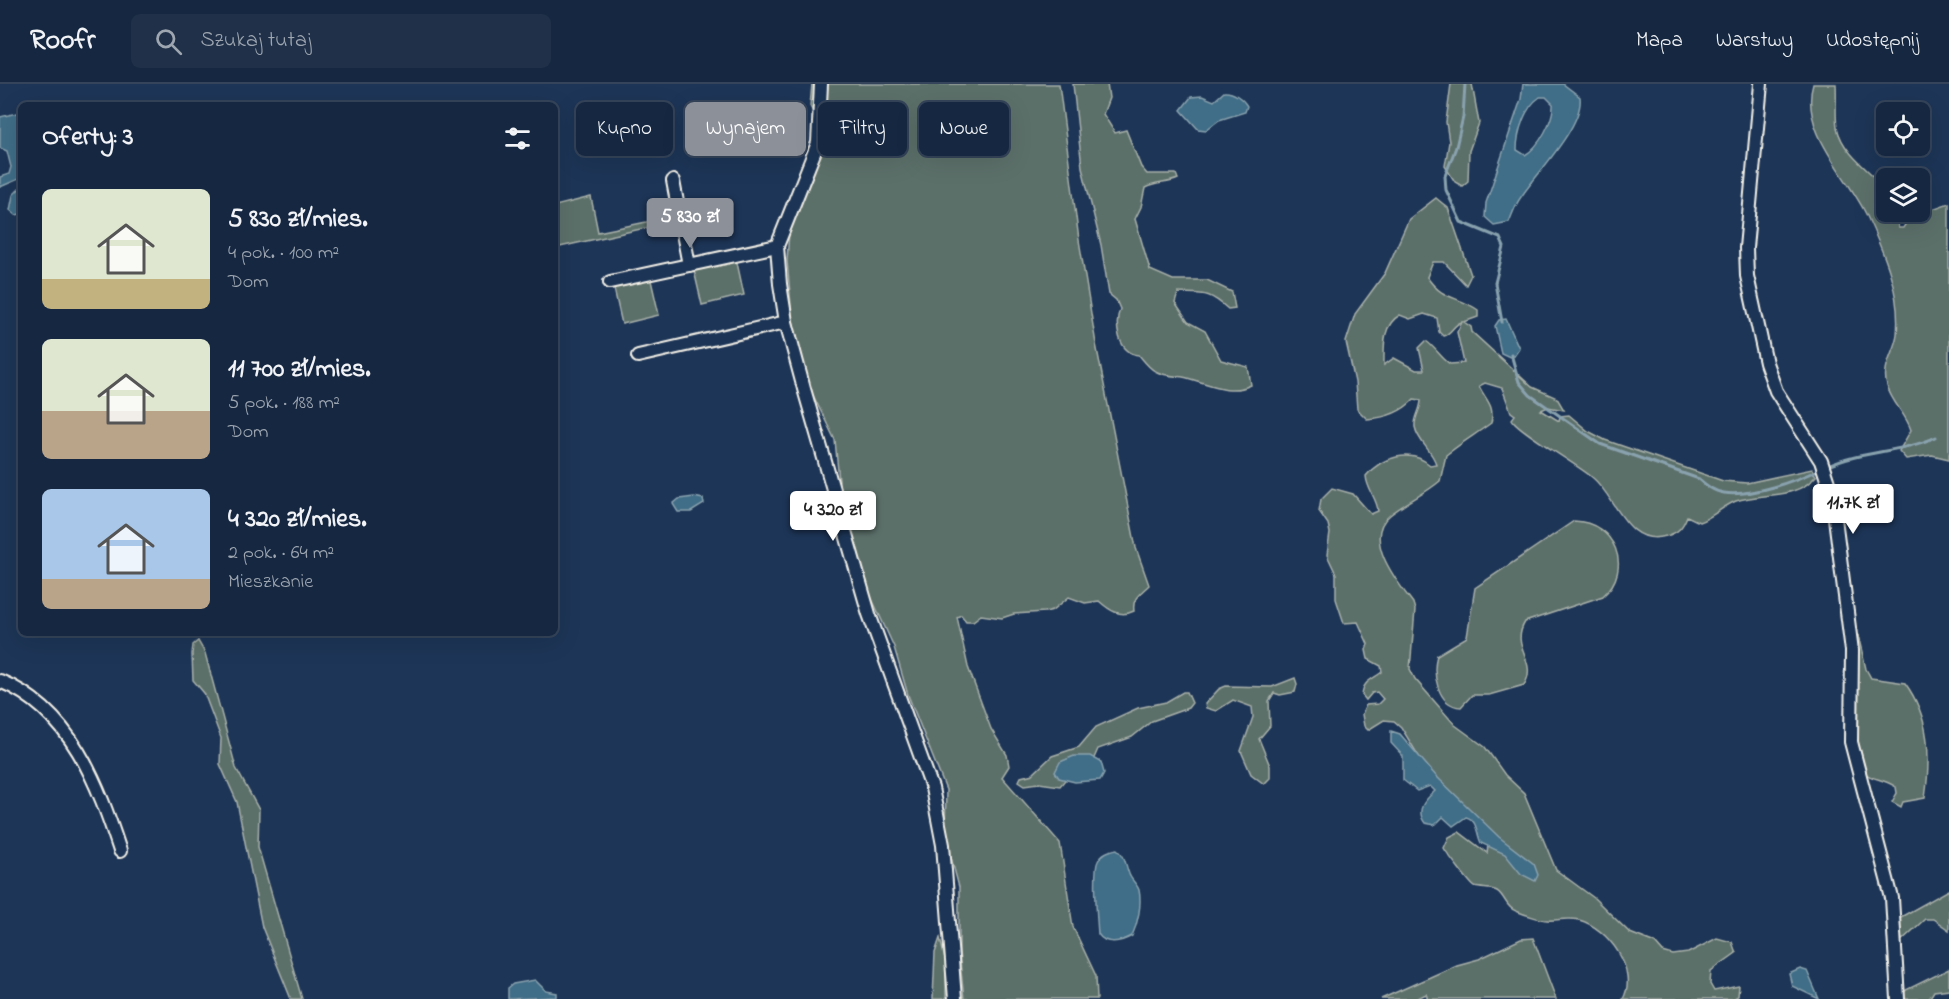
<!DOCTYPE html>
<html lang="pl">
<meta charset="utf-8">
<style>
:root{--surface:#162841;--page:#1f3048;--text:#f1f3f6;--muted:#9ea6b1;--line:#35445a;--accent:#8c9099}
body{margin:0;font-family:"Indie Flower",sans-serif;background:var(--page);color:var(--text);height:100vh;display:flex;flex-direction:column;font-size:22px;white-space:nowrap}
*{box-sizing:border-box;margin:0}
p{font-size:20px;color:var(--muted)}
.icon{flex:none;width:33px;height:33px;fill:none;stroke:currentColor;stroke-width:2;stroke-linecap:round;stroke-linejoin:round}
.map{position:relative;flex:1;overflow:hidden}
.panel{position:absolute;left:18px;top:18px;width:540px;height:534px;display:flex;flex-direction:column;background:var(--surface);border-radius:9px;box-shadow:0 6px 24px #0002,0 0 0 2px var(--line)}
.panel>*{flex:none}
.top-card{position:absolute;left:576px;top:18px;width:570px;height:54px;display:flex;gap:12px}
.controls{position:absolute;left:1876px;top:18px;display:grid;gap:12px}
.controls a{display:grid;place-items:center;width:54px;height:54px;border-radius:9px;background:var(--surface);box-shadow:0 6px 24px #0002,0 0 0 2px var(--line);font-size:30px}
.price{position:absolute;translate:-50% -51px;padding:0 14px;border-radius:6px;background:#fff;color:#222;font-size:20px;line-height:39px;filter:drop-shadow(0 2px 3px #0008)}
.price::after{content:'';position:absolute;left:50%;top:36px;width:18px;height:14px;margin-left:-9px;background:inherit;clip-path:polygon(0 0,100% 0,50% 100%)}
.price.active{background:var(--accent);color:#fff}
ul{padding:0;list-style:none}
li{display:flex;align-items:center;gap:18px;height:150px;padding:0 24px}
li span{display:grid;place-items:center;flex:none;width:168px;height:120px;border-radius:9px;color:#555}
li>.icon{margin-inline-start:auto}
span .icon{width:72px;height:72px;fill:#fffc;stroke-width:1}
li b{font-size:26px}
h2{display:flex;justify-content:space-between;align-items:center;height:72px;padding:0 24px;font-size:26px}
.pill{padding:0 21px;border-radius:9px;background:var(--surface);box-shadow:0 6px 24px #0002,0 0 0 2px var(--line);font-size:21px;line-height:54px}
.pill.active{background:var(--accent);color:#fff}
header{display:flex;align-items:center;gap:36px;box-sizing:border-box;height:84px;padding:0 30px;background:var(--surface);border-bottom:2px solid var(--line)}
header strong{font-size:28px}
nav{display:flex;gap:33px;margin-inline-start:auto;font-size:21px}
.search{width:420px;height:54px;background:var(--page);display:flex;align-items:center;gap:15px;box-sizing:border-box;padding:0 21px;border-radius:9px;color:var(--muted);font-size:22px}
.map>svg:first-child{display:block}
.green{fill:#5b6f6a;stroke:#a8b0a9;stroke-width:1.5;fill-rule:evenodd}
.water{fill:#416d87;stroke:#89a2ae;stroke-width:1.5;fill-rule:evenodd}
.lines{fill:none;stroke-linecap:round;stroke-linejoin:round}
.stream{stroke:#89a2ae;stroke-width:3}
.minor-casing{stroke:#f4f1e8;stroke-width:16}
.minor{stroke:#1d3557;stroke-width:12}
</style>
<header>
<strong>Roofr</strong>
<div class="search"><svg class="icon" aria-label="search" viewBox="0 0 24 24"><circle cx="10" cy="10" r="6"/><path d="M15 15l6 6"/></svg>Szukaj tutaj</div>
<nav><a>Mapa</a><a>Warstwy</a><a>Udostępnij</a></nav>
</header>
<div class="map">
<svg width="1949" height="915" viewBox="0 0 1949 915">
<rect width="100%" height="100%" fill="#1d3557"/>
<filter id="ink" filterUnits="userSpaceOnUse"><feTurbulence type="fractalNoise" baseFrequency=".0167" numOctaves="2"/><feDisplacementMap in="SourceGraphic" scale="12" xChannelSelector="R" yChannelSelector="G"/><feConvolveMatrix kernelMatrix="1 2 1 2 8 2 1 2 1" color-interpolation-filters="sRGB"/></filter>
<g filter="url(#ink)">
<g class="green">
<path d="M812 0H1059L1079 156 1096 260 1136 464 1149 501C1140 510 1132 514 1134 527 1120 534 1109 526 1099 517L1085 519 1069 513 1053 526 1045 528 1014 530 1002 534 981 531 973 537H966L961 531 957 533 968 583 991 645 1007 671 1009 682 1002 693 1060 759 1073 843 1096 892 1097 915H964L959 868V803L945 751 946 706 908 611 894 563 868 506 841 417 835 356 808 301 792 232 787 177 789 148 816 81 823 49 810 22Z"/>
<path d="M1073 0H1107L1109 14 1103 30 1115 49 1126 46 1141 83 1147 90H1176L1178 95C1167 100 1156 98 1145 104L1141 123 1135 135 1150 186 1173 196H1207L1232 208 1235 224 1228 225C1208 207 1204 210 1178 209L1175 219 1188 238 1205 247 1221 276 1248 283 1251 301C1228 312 1206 298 1183 293 1174 292 1164 292 1155 287 1149 284 1144 277 1139 271 1118 269 1114 241 1120 225L1116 216 1109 210 1101 161 1082 83Z"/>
<path d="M1451 0H1472L1479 39 1469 67 1468 97 1462 102 1455 98 1445 82 1449 58 1446 38Z"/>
<path d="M1813 0H1836C1837 14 1835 29 1837 43 1842 69 1870 87 1887 105V128H1900L1898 144H1903L1910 133 1949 119V375L1932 371 1906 375 1899 367 1911 346C1906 330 1892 319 1887 302 1881 282 1895 267 1897 250 1901 208 1884 169 1867 132 1849 93 1799 47 1813 0Z"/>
<path d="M591 113 598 148 675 132 677 137 555 164V122Z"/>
<path d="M1436 114 1448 124 1471 191 1466 201 1444 178H1433L1427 193C1443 217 1457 211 1478 226V233L1464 238 1471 243 1472 248 1532 303 1557 314 1564 326 1548 323 1541 326 1559 337 1560 332 1569 331 1588 347 1605 356 1723 397 1747 399 1812 385 1816 392C1796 416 1763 408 1736 417 1723 422 1713 433 1699 438L1687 432C1683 443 1678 449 1666 452 1627 464 1616 413 1593 394 1578 381 1517 346 1512 335L1515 331 1511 328 1502 304 1485 299 1479 302C1486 317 1495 321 1491 339 1476 350 1461 359 1446 371L1440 397C1425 410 1406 418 1390 431 1361 454 1398 499 1413 519L1415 526 1410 585 1415 595 1455 641 1485 663 1505 691 1524 709 1556 786 1594 814 1630 849 1655 859 1663 868 1673 871 1688 869 1717 854 1732 858 1736 869 1711 887 1710 900 1714 907 1739 902 1738 912 1733 915H1623C1639 886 1608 844 1579 836 1568 833 1557 837 1547 836 1541 836 1523 830 1516 827 1506 824 1505 812 1497 807 1492 804 1481 805 1475 803 1471 801 1446 768 1444 764L1449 753 1459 748 1487 769 1489 752 1429 689 1401 643 1394 637 1384 636 1368 646 1364 642 1362 630 1366 621 1378 620 1383 615 1377 608 1372 609 1366 616 1362 611C1363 597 1372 596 1382 588L1381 582 1368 575 1366 566 1368 560 1358 538 1344 539 1336 515V490L1327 471 1330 449 1328 440 1319 427 1321 415 1332 404 1353 410 1371 430 1378 427C1377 414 1367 406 1366 392 1381 373 1411 364 1430 381L1436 380C1432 366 1418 358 1415 343 1414 333 1421 326 1421 316L1414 315C1402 328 1385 334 1367 335L1357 325 1355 298 1346 258 1355 230 1385 189 1409 135ZM1424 230 1437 234 1439 248 1443 252C1452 250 1453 240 1462 238L1457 248 1464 279 1450 280C1440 273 1436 264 1426 257L1419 264 1424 286H1416L1394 274 1384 281C1384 263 1382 241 1400 231L1410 235Z"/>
<path d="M736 174 744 211 702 221 693 182Z"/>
<path d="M650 192 659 231 622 240 613 200Z"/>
<path d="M1574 437C1615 438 1634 485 1603 512L1525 538C1509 564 1539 577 1524 601L1489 611H1472L1461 623C1437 622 1432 589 1437 571L1467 553 1475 504Z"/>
<path d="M1858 551 1866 585 1871 594 1905 599C1930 633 1931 673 1925 714L1903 718 1901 723 1892 718 1897 709 1896 703C1878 691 1867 699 1856 677L1855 567Z"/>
<path d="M198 557 205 569 236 684 259 726 258 763 302 915H291L262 843 237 718 220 680 221 654 204 609 193 596 192 570 193 561Z"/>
<path d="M1295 594 1297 600 1295 608 1280 611 1274 609 1269 617 1270 642 1259 655 1270 682V694L1264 700 1251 690 1241 667 1253 633 1252 623 1233 616 1216 627 1206 624 1205 620 1219 605 1226 602 1272 603Z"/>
<path d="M1183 608H1187L1192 619 1188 624 1152 637 1132 653 1098 665 1091 681 1069 691 1060 702 1039 699 1025 701 1019 697 1021 693 1033 690 1052 672 1079 663 1096 643 1138 624 1166 618Z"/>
<path d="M1949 806V846L1933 835H1925L1899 859V834Z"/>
<path d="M940 854 946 880V915H933L935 869Z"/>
<path d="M1533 854 1556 915H1428L1426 910 1416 915H1381L1457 881 1479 875 1521 855Z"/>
<path d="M1949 885V905L1934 907 1929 915H1900L1906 906Z"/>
</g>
<g class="water">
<path d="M1523 0H1563L1580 13C1584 41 1537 89 1521 113 1515 121 1513 129 1509 138L1494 141 1485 133 1486 119 1521 15ZM1540 13H1546L1553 20C1554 36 1539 63 1525 71L1517 66C1517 48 1525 23 1540 13Z"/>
<path d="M1224 8C1233 7 1243 15 1247 22L1245 28 1219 36 1206 46 1198 45 1181 26 1191 13 1202 12 1214 17Z"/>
<path d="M21 28V94L0 103V93L9 90 11 83 7 67 0 64V33Z"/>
<path d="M21 103V130L16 131 10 126 13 111Z"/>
<path d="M1506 235 1519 264 1512 274 1501 269 1495 242 1499 236Z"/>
<path d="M694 413 703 415 704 420 691 428H678L673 420 679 415Z"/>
<path d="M1391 647 1400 650 1436 692 1499 753 1534 780 1538 791 1535 797 1521 790 1505 770 1481 759C1476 749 1478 736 1466 733L1453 742 1443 733 1435 741 1425 739C1415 726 1425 716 1435 707L1430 702 1417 707 1403 696V672L1391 659Z"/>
<path d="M1074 672H1090L1101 678 1104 689 1100 696 1075 698 1059 694 1055 688 1060 678Z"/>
<path d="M1117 765C1126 772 1125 780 1129 790 1131 796 1137 800 1139 806 1142 820 1138 839 1132 852 1121 858 1106 862 1098 850 1097 837 1093 786 1098 777 1102 769 1108 767 1117 765Z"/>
<path d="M1800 885 1807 887 1819 915 1792 902 1789 890Z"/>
<path d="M535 896 546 907 557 909V913L508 915V904L513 900Z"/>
</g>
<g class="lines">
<g class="stream">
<path d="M1465 0 1463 33 1456 63 1445 92 1446 106 1461 138 1500 154 1504 163 1495 199 1502 238"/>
<path d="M1511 270 1519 298 1530 311 1600 360 1699 395C1706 401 1714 408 1724 409 1751 413 1795 397 1820 385"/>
<path d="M1826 383C1862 366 1901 369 1936 353"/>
</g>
<g class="minor-casing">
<g id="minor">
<path d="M821 0 818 59 777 162 780 200 786 238 804 305 869 530 932 704 943 761 955 915"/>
<path d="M1761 0 1746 164 1747 192 1766 279 1776 307 1821 377 1832 411 1852 567 1851 658 1892 814 1898 915"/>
<path d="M673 97 689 181"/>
<path d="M610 198 777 162"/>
<path d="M638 272 786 238"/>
<path d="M0 597C71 626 98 700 120 767"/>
</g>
</g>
<use href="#minor" class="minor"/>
</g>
</g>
</svg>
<div class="controls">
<a><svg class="icon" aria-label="locate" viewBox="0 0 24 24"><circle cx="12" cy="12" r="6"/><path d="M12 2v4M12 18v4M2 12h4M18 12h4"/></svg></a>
<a><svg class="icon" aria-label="layers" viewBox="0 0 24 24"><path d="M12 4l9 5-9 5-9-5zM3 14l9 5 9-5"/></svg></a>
</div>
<b class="price active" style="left:690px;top:165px">5 830 zł</b>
<b class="price" style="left:1853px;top:451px">11.7K zł</b>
<b class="price" style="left:833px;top:458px">4 320 zł</b>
<div class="top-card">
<a class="pill">Kupno</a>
<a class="pill active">Wynajem</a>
<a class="pill">Filtry</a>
<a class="pill">Nowe</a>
</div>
<section class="panel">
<h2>Oferty: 3<svg class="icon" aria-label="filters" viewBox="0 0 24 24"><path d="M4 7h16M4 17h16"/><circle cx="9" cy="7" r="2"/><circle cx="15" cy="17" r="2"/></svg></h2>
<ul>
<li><span style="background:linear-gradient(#dfe7d0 75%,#c2b280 0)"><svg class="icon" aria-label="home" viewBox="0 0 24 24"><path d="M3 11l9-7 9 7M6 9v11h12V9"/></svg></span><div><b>5 830 zł/mies.</b><p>4 pok. · 100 m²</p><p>Dom</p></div></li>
<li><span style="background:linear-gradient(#dfe7d0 60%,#b9a48a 0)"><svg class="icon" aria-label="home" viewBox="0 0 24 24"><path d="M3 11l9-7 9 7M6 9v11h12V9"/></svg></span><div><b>11 700 zł/mies.</b><p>5 pok. · 188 m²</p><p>Dom</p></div></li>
<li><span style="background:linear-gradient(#a9c7e8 75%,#b9a48a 0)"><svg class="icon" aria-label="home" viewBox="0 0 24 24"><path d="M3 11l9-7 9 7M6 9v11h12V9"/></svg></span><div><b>4 320 zł/mies.</b><p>2 pok. · 64 m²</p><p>Mieszkanie</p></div></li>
</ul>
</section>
</div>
